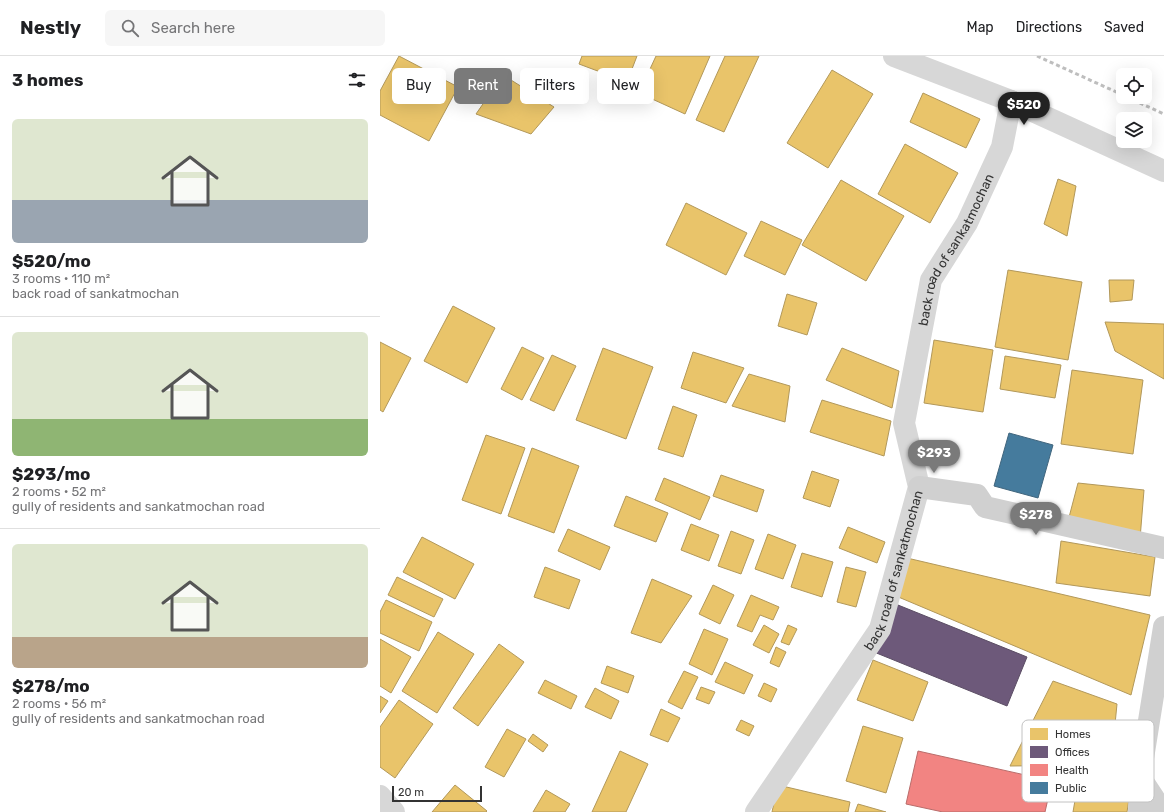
<!DOCTYPE html>
<meta charset="utf-8">
<style>
:root{--surface:#fff;--page:#f6f6f6;--text:#202124;--muted:#757577;--line:#e0e0e0;--accent:#7a7a7a}
body{margin:0;font-family:Rubik,sans-serif;background:var(--page);color:var(--text);height:100vh;display:flex;flex-direction:column;font-size:15px;white-space:nowrap}
*{box-sizing:border-box;margin:0}
p{font-size:13px;color:var(--muted)}
.icon{flex:none;width:22px;height:22px;fill:none;stroke:currentColor;stroke-width:2;stroke-linecap:round;stroke-linejoin:round}
.map{position:relative;flex:1;overflow:hidden}
.panel{display:flex;flex-direction:column;background:var(--surface);width:380px}
.panel>*{flex:none}
.hud{position:absolute;left:12px;top:12px;width:380px;height:36px;display:flex;gap:8px}
.controls{position:absolute;left:736px;top:12px;display:grid;gap:8px}
.controls a{display:grid;place-items:center;width:36px;height:36px;border-radius:6px;background:var(--surface);box-shadow:0 4px 16px #0002;font-size:20px}
.scale{position:absolute;left:12px;bottom:10px;width:90px;box-sizing:border-box;padding-left:4px;border:2px solid #333;border-top:0;font-size:11px;line-height:14px;white-space:nowrap;color:#333;-webkit-text-stroke:3px #fff;paint-order:stroke}
.price{position:absolute;translate:-50% -34px;padding:0 9px;border-radius:14px;background:var(--accent);color:#fff;font-size:13px;line-height:26px;filter:drop-shadow(0 1px 2px #0008)}
.price::after{content:'';position:absolute;left:50%;top:24px;width:12px;height:9px;margin-left:-6px;background:inherit;clip-path:polygon(0 0,100% 0,50% 100%)}
.price.active{background:#222;color:#fff}
ul{padding:0;list-style:none}
li{display:grid;align-content:center;gap:8px;height:212px;padding:0 12px}
li+li{border-top:1px solid var(--line)}
li span{display:grid;place-items:center;height:124px;border-radius:6px;color:#555}
li>.icon{margin-inline-start:auto}
span .icon{width:72px;height:72px;fill:#fffc;stroke-width:1}
li b{font-size:17px}
h2{display:flex;justify-content:space-between;align-items:center;height:48px;padding:0 12px;font-size:17px}
.pill{padding:0 14px;border-radius:6px;background:var(--surface);box-shadow:0 4px 16px #0002;font-size:14px;line-height:36px}
.pill.active{background:var(--accent);color:#fff}
header{display:flex;align-items:center;gap:24px;box-sizing:border-box;height:56px;padding:0 20px;background:var(--surface);border-bottom:1px solid var(--line)}
header strong{font-size:19px}
nav{display:flex;gap:22px;margin-inline-start:auto;font-size:14px}
.search{width:280px;height:36px;background:var(--page);display:flex;align-items:center;gap:10px;box-sizing:border-box;padding:0 14px;border-radius:6px;color:var(--muted);font-size:15px}
main{display:flex;flex:1;min-height:0}
.map>svg:first-child{display:block}
.homes{fill:#e9c46a;stroke:#b2985a}
.offices{fill:#6d597a;stroke:#5c4e65}
.health{fill:#f28482;stroke:#b96c6a}
.public{fill:#457b9d;stroke:#40657d}
.lines{fill:none;stroke-linecap:round;stroke-linejoin:round}
.street{stroke:#d7d7d7;stroke-width:22}
.secondary{stroke:#d0d0d0;stroke-width:22}
.rail{stroke:#bebebe;stroke-width:3;stroke-dasharray:4 3;stroke-linecap:butt}
.labels{text-anchor:middle;dominant-baseline:central;stroke-width:4;stroke-linejoin:round;paint-order:stroke}
.street-label{font-size:13px;fill:#333;stroke:#fff}
.key{fill:#fff;stroke:#c2c2c2;stroke-width:1}
.key-label{font-size:11px;fill:#333}
</style>
<header>
<strong>Nestly</strong>
<div class="search"><svg class="icon" aria-label="search" viewBox="0 0 24 24"><circle cx="10" cy="10" r="6"/><path d="M15 15l6 6"/></svg>Search here</div>
<nav><a>Map</a><a>Directions</a><a>Saved</a></nav>
</header>
<main>
<section class="panel">
<h2>3 homes<svg class="icon" aria-label="filters" viewBox="0 0 24 24"><path d="M4 7h16M4 17h16"/><circle cx="9" cy="7" r="2"/><circle cx="15" cy="17" r="2"/></svg></h2>
<ul>
<li><span style="background:linear-gradient(#dfe7d0 65%,#9aa5b1 0)"><svg class="icon" aria-label="home" viewBox="0 0 24 24"><path d="M3 11l9-7 9 7M6 9v11h12V9"/></svg></span><div><b>$520/mo</b><p>3 rooms · 110 m²</p><p>back road of sankatmochan</p></div></li>
<li><span style="background:linear-gradient(#dfe7d0 70%,#8fb573 0)"><svg class="icon" aria-label="home" viewBox="0 0 24 24"><path d="M3 11l9-7 9 7M6 9v11h12V9"/></svg></span><div><b>$293/mo</b><p>2 rooms · 52 m²</p><p>gully of residents and sankatmochan road</p></div></li>
<li><span style="background:linear-gradient(#dfe7d0 75%,#b9a48a 0)"><svg class="icon" aria-label="home" viewBox="0 0 24 24"><path d="M3 11l9-7 9 7M6 9v11h12V9"/></svg></span><div><b>$278/mo</b><p>2 rooms · 56 m²</p><p>gully of residents and sankatmochan road</p></div></li>
</ul>
</section>
<div class="map">
<svg width="784" height="756" viewBox="0 0 784 756">
<rect width="100%" height="100%" fill="#fff"/>
<g class="homes">
<path d="M19 0 78 31 49 85 0 59V35Z"/>
<path d="M202 0H257L247 26 199 8Z"/>
<path d="M276 0H330L305 58 259 37Z"/>
<path d="M345 0H379L344 76 316 64Z"/>
<path d="M452 14 493 38 448 112 407 87Z"/>
<path d="M123 19 174 51 151 78 96 58Z"/>
<path d="M543 37 600 63 586 92 530 66Z"/>
<path d="M525 88 578 117 550 167 498 138Z"/>
<path d="M678 123 696 130 687 180 664 168Z"/>
<path d="M461 124 524 160 486 225 422 189Z"/>
<path d="M306 147 367 177 346 219 286 189Z"/>
<path d="M381 165 422 184 405 219 364 200Z"/>
<path d="M628 214 702 226 688 304 615 291Z"/>
<path d="M729 224H754L752 244 730 246Z"/>
<path d="M407 238 437 247 427 279 398 270Z"/>
<path d="M73 250 115 272 87 327 44 305Z"/>
<path d="M725 266 784 268V323L735 295Z"/>
<path d="M554 284 613 294 603 356 544 347Z"/>
<path d="M0 286 31 302 3 356 0 354Z"/>
<path d="M142 291 164 302 142 344 121 333Z"/>
<path d="M223 292 273 311 246 383 196 364Z"/>
<path d="M462 292 519 315 512 352 446 324Z"/>
<path d="M313 296 364 312 346 347 301 332Z"/>
<path d="M172 299 196 310 174 355 150 344Z"/>
<path d="M625 300 681 309 675 342 620 333Z"/>
<path d="M692 314 763 324 753 398 681 388Z"/>
<path d="M369 318 410 330 405 366 352 350Z"/>
<path d="M442 344 511 365 504 400 430 376Z"/>
<path d="M293 350 317 359 303 401 278 393Z"/>
<path d="M106 379 145 392 121 458 82 444Z"/>
<path d="M152 392 199 410 174 477 128 460Z"/>
<path d="M432 415 459 424 450 451 423 442Z"/>
<path d="M341 419 384 434 377 456 333 440Z"/>
<path d="M284 422 330 441 320 464 275 444Z"/>
<path d="M698 427 764 434 760 483 687 469Z"/>
<path d="M246 440 288 457 276 486 234 470Z"/>
<path d="M311 468 339 479 329 505 301 494Z"/>
<path d="M468 471 505 486 497 507 459 492Z"/>
<path d="M188 473 230 491 220 514 178 495Z"/>
<path d="M351 475 374 484 361 518 338 510Z"/>
<path d="M388 478 416 489 403 523 375 513Z"/>
<path d="M42 481 94 508 75 543 23 516Z"/>
<path d="M681 485 775 501 770 540 676 527Z"/>
<path d="M422 497 453 506 442 541 411 531Z"/>
<path d="M527 502 770 559 751 639 516 540Z"/>
<path d="M165 511 200 524 189 553 154 541Z"/>
<path d="M466 511 486 516 476 551 457 546Z"/>
<path d="M17 521 63 543 54 561 8 539Z"/>
<path d="M272 523 312 540 281 587 251 577Z"/>
<path d="M333 529 354 539 340 568 319 558Z"/>
<path d="M371 539 399 551 393 564 380 559 372 576 357 570Z"/>
<path d="M6 544 52 566 39 595 0 577V556Z"/>
<path d="M384 569 399 578 389 597 373 589Z"/>
<path d="M408 569 417 573 409 589 401 586Z"/>
<path d="M324 573 348 583 332 619 309 608Z"/>
<path d="M58 576 94 598 57 657 22 635Z"/>
<path d="M0 583 31 601 11 637 0 630Z"/>
<path d="M119 588 144 606 98 670 73 652Z"/>
<path d="M396 591 406 596 399 611 390 607Z"/>
<path d="M493 604 548 626 533 665 477 644Z"/>
<path d="M345 606 373 619 364 638 335 626Z"/>
<path d="M227 610 254 620 248 637 221 627Z"/>
<path d="M304 615 318 621 302 653 288 646Z"/>
<path d="M165 624 197 640 191 653 158 637Z"/>
<path d="M673 625 737 648 731 709 630 710Z"/>
<path d="M384 627 397 633 391 646 378 640Z"/>
<path d="M321 631 335 636 329 648 316 643Z"/>
<path d="M215 632 239 645 231 663 205 651Z"/>
<path d="M0 640 8 645 0 657Z"/>
<path d="M19 644 53 668 15 722 0 711V671Z"/>
<path d="M281 653 300 662 288 686 270 679Z"/>
<path d="M361 664 374 670 369 680 356 674Z"/>
<path d="M483 670 523 682 506 737 466 725Z"/>
<path d="M127 673 146 683 124 721 105 711Z"/>
<path d="M153 678 168 689 163 696 148 685Z"/>
<path d="M240 695 268 708 246 756H212Z"/>
<path d="M699 721 751 730 747 756H693Z"/>
<path d="M75 729 107 755 106 756H52Z"/>
<path d="M398 729 470 746 468 756H392Z"/>
<path d="M166 734 190 748 185 756H153Z"/>
<path d="M478 748 506 756H475Z"/>
</g>
<path class="offices" d="M513 547 647 601 627 650 494 596Z"/>
<path class="health" d="M538 695 672 725 665 756H563L526 748Z"/>
<path class="public" d="M629 377 673 389 658 442 614 430Z"/>
<g class="lines">
<g class="street">
<path d="M514 0 631 45 784 115"/>
<path d="M0 740 14 756"/>
<path id="s1" d="M376 756 500 573 539 431 524 367 551 224 587 167 622 91 631 45"/>
</g>
<g class="secondary">
<path d="M539 431 597 439 605 451 784 492"/>
<path d="M760 721 783 756"/>
<path d="M759 756 760 721 784 571"/>
</g>
<g class="rail">
<path d="M657 0 743 39"/>
<path d="M747 41 784 58"/>
</g>
</g>
<g class="labels">
<g class="street-label">
<text stroke="none"><textPath href="#s1" startOffset="617">back road of sankatmochan</textPath></text>
<text stroke="none"><textPath href="#s1" startOffset="281">back road of sankatmochan</textPath></text>
</g>
</g>
<rect x="642" y="664" width="132" height="82" rx="6" class="key"/>
<rect x="650" y="672" width="18" height="12" fill="#e9c46a"/>
<rect x="650" y="690" width="18" height="12" fill="#6d597a"/>
<rect x="650" y="708" width="18" height="12" fill="#f28482"/>
<rect x="650" y="726" width="18" height="12" fill="#457b9d"/>
<g class="key-label">
<text x="675" y="682">Homes</text>
<text x="675" y="700">Offices</text>
<text x="675" y="718">Health</text>
<text x="675" y="736">Public</text>
</g>
</svg>
<div class="controls">
<a><svg class="icon" aria-label="locate" viewBox="0 0 24 24"><circle cx="12" cy="12" r="6"/><path d="M12 2v4M12 18v4M2 12h4M18 12h4"/></svg></a>
<a><svg class="icon" aria-label="layers" viewBox="0 0 24 24"><path d="M12 4l9 5-9 5-9-5zM3 14l9 5 9-5"/></svg></a>
</div>
<div class="scale">20 m</div>
<b class="price active" style="left:644px;top:70px">$520</b>
<b class="price" style="left:554px;top:418px">$293</b>
<b class="price" style="left:656px;top:480px">$278</b>
<div class="hud">
<a class="pill">Buy</a>
<a class="pill active">Rent</a>
<a class="pill">Filters</a>
<a class="pill">New</a>
</div>
</div>
</main>
